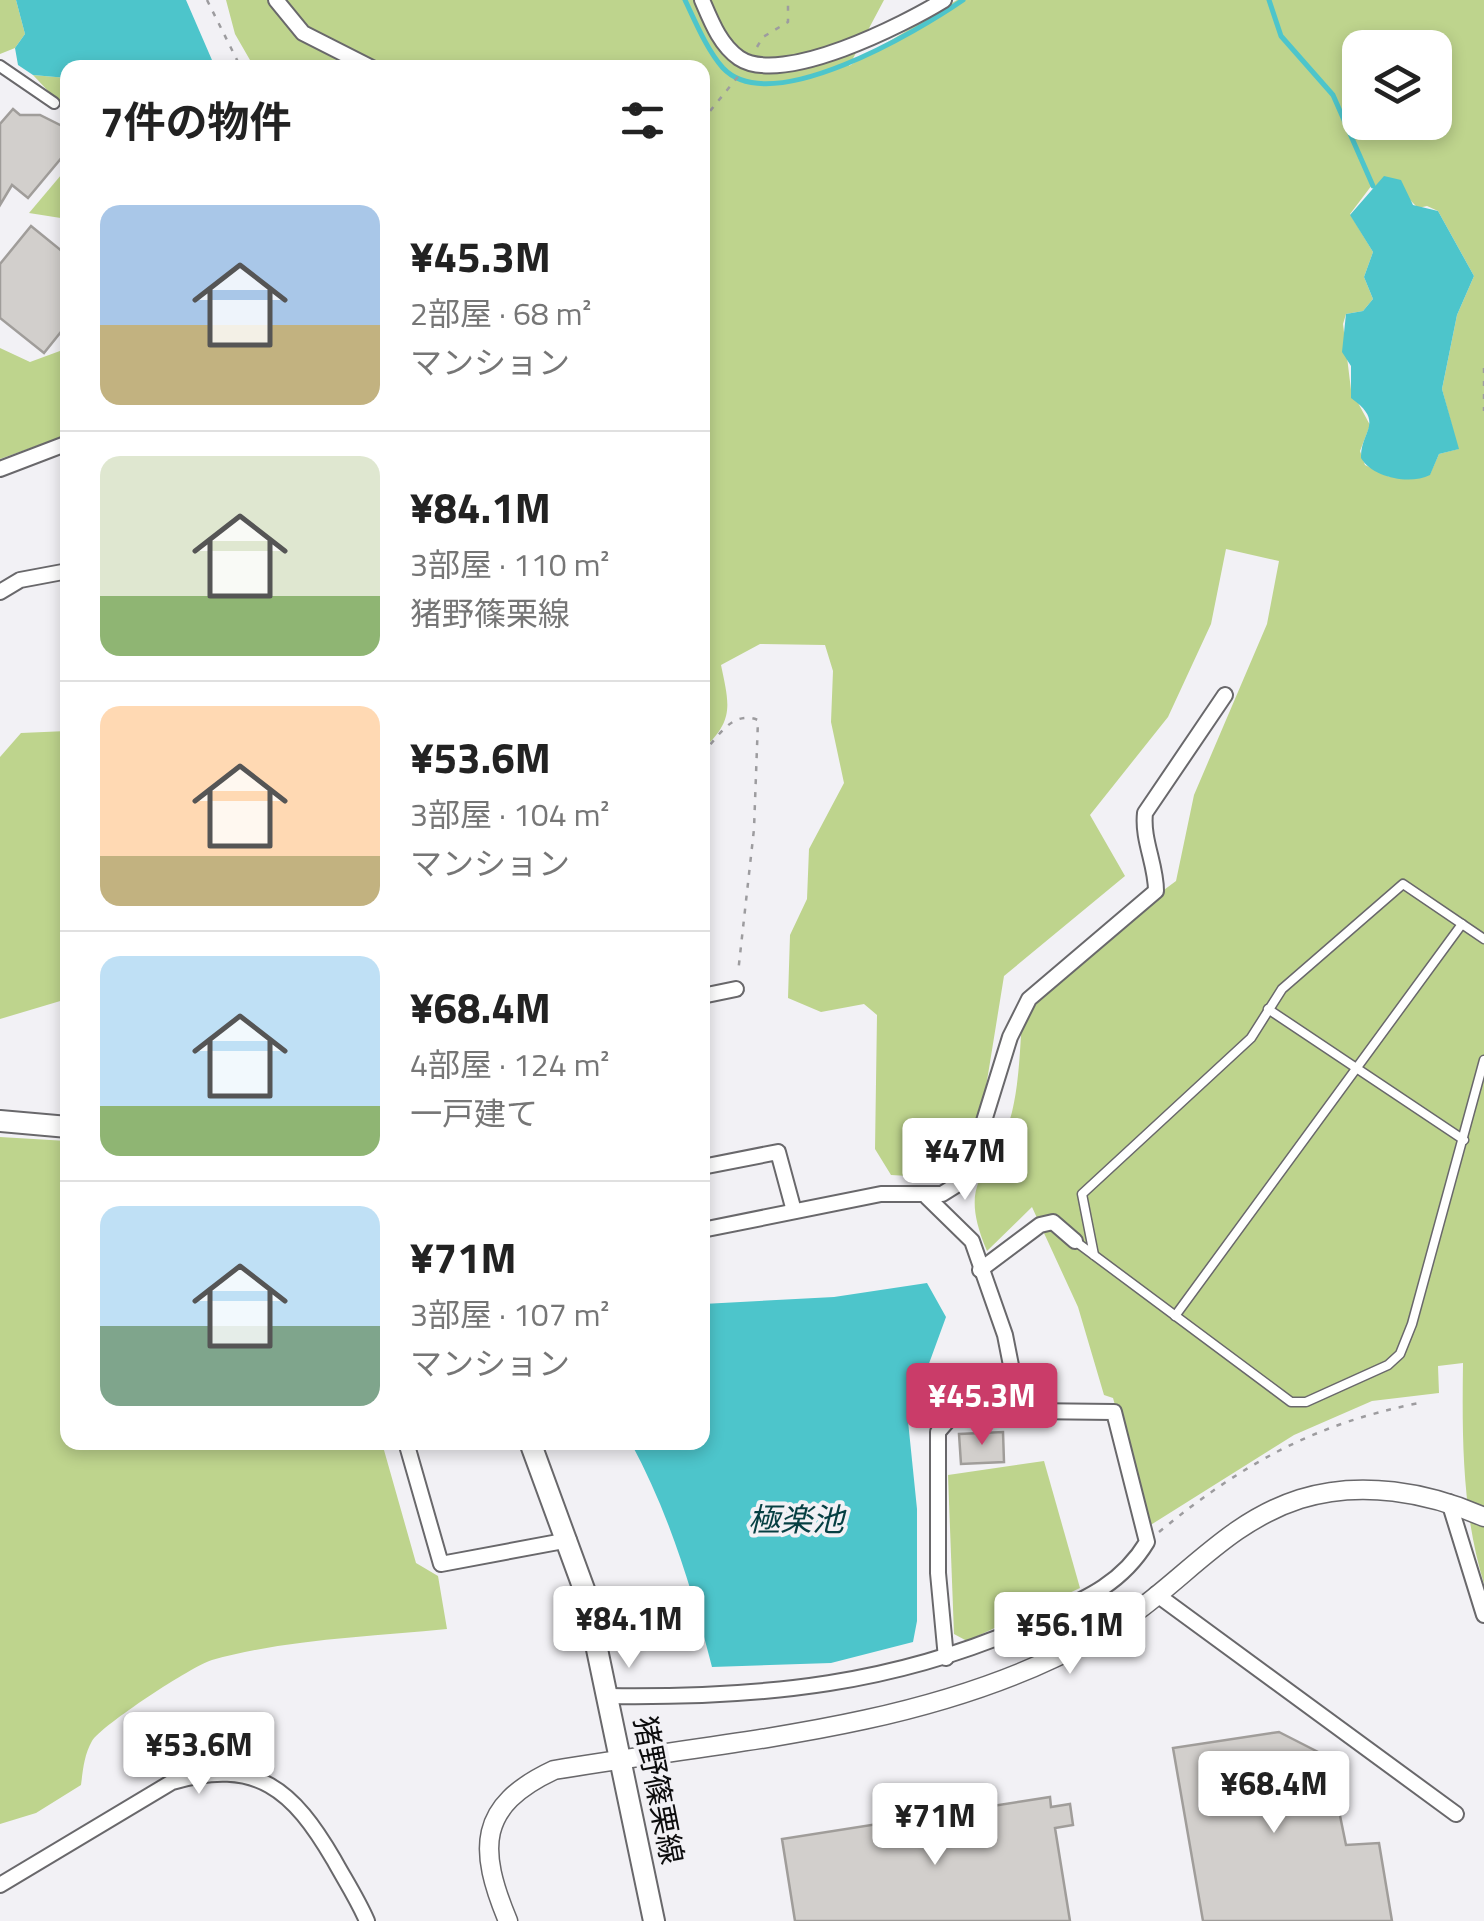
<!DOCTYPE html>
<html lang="ja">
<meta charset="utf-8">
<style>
:root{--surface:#fff;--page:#f6f6f6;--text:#222;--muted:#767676;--line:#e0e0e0;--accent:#ca3c69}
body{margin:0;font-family:"Titillium Web","Noto Sans JP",sans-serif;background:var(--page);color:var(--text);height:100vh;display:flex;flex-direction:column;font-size:38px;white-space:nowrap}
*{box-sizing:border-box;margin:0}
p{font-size:32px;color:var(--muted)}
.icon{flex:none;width:55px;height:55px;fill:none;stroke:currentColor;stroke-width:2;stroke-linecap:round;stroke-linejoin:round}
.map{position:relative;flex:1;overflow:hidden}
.sheet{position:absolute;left:60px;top:60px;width:650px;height:1390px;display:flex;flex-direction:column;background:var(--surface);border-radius:20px;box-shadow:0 5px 15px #0003}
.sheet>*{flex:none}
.controls{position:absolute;left:1342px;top:30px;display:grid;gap:20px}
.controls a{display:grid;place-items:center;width:110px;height:110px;border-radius:20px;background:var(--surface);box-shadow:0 5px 15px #0003;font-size:50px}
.price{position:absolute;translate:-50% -85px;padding:0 22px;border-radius:10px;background:#fff;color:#222;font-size:32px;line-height:65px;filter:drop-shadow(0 2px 5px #0008)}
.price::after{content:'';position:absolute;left:50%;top:60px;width:30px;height:22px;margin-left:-15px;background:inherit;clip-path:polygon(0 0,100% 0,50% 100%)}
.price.on{background:var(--accent);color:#fff}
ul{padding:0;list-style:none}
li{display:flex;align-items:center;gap:30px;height:250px;padding:0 40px}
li+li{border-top:2px solid var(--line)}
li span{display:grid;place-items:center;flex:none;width:280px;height:200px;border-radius:20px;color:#555}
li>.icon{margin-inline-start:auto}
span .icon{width:120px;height:120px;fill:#fffc;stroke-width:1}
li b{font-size:42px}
h2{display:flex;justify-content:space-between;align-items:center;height:120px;padding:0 40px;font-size:42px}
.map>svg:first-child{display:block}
.green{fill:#bed48d;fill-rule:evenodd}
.water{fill:#4dc5cb}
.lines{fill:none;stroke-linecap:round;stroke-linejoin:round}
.stream{stroke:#4dc5cb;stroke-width:5}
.building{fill:#d2cfcc;stroke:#a09d9a;stroke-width:2.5}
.service-casing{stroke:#69686b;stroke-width:11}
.pedestrian-casing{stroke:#69686b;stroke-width:14}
.minor-casing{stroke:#69686b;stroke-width:18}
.tertiary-casing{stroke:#69686b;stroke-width:21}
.secondary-casing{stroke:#69686b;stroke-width:24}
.path{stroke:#9d9c9f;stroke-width:2.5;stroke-dasharray:5 8;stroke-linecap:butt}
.service{stroke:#fff;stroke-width:8}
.pedestrian{stroke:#fff;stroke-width:10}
.minor{stroke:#fff;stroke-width:14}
.tertiary{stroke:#fff;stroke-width:18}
.secondary{stroke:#fff;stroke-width:20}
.labels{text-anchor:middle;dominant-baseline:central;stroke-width:8;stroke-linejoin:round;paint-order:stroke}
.street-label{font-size:30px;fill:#0c0c0d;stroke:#f2f1f5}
.water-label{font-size:32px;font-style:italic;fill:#063f42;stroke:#f2f1f5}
</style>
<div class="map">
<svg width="1484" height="1921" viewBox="0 0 1484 1921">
<rect width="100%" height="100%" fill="#f2f1f5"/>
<g class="green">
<path d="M0 0H16L25 34 15 48 0 54Z"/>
<path d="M226 0H884L849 66 957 0H1484V1584C1462 1512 1462 1438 1463 1363L1438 1366 1439 1393 1372 1401 1294 1435 1149 1526 1113 1398 1104 1395 1078 1307 1032 1207 987 1251C954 1173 996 1177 1012 1112 1021 1075 1020 1032 1024 994L1176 881 1194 795 1267 624 1279 561 1226 549 1211 624 1168 717 1090 815 1125 876 1004 976 973 1167 962 1179 891 1175 875 1149 877 1015 864 1004 821 1012 788 998 790 935 807 899 809 849 844 783 831 722 833 671 825 645 760 644 721 665C729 704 735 720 703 749L702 68 254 67 235 34ZM1360 48H1435V122H1360ZM1372 185 1410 200 1418 208 1427 206 1438 211 1474 276 1457 315 1442 389 1458 449 1439 454 1430 474 1390 477 1365 465 1360 451 1370 425 1351 390 1343 324 1346 314 1363 311 1373 299 1364 277 1373 252 1350 214Z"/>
<path d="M33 75 67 78V111Z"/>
<path d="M67 168V219L29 213Z"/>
<path d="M0 348 30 362 68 348 67 435 0 459Z"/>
<path d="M67 731V999L0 1019V757L21 733Z"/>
<path d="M0 1137 67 1141 68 1442 382 1443 416 1563 438 1576 447 1629C370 1637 286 1639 212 1660 192 1666 102 1725 92 1741 84 1755 83 1770 81 1785L36 1813 0 1824Z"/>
<path d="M1044 1461 1080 1588 967 1641 954 1634 948 1475Z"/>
</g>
<g class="water">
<path d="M16 0H186L215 67 68 68 67 78 33 75 18 65 15 48 25 34Z"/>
<path d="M1384 176 1401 180 1413 205 1438 211 1474 276 1457 315 1442 389 1459 449 1439 454 1430 475C1410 485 1373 478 1361 458 1360 431 1386 423 1351 398V366L1342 352 1346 314 1363 311 1373 299 1364 277 1373 252 1350 215Z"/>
<path d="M927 1283 946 1317 908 1421 917 1509V1621L913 1642 831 1663 712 1667C692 1589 669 1513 631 1443L702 1442 703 1304 834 1297Z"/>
</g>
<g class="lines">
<g class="stream">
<path d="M685 0C695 21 707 50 723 68 771 119 918 31 963 0"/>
<path d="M1269 0 1281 36 1333 95 1373 186"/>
</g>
</g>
<g class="building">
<path d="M13 109 20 115H40L68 129V150L28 198 12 185 0 205V124Z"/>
<path d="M31 226 68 256V323L44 353 0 318V264Z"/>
<path d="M1003 1432 1004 1462 961 1464 959 1434Z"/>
<path d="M1279 1732 1328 1757 1346 1845 1379 1843 1392 1921H1203L1173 1748Z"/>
<path d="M1050 1797 1051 1807 1070 1804 1073 1825 1055 1828 1070 1921H795L782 1839Z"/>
</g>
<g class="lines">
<g class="service-casing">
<g id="service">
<path d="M1268 1009 1464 1140"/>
<path d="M1075 1241 1291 1402H1306L1388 1365 1400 1354 1412 1324 1484 1060"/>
<path d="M1094 1255 1082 1194 1251 1038 1282 989 1403 884 1484 939"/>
<path d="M1175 1316 1462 924"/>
</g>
</g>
<g class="pedestrian-casing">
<path id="pedestrian" d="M0 66 54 103"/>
</g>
<g class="minor-casing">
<g id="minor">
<path d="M276 0 303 33 372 68"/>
<path d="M702 0C711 21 720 45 739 58 782 87 905 24 944 0"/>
<path d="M0 469 68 443"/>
<path d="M0 592 20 580 68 571"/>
<path d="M702 996 736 989"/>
<path d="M702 1167 778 1152 794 1211"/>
<path d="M927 1197 972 1241 1005 1335 1018 1401 952 1416 938 1432V1573L946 1658"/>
<path d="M702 1230 881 1194H942L966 1179 1010 1037 1029 999 1156 891C1156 864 1142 840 1145 813L1225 695"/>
<path d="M980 1270 1040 1225 1053 1222 1075 1241"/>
<path d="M406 1442 441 1564 569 1540"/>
<path d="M1449 1502 1484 1615"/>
<path d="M1156 1594 1456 1814"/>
<path d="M609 1696C763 1698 898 1685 1039 1620 1083 1600 1121 1585 1147 1542L1114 1412 1026 1411 1018 1401"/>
<path d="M0 1885 172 1782C257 1757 293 1790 334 1860 345 1880 358 1900 367 1921"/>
</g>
</g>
<g class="tertiary-casing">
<path id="tertiary" d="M508 1921C478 1849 477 1806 554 1770 720 1742 900 1731 1054 1658 1080 1646 1110 1631 1133 1614 1189 1574 1231 1521 1300 1499 1360 1480 1428 1492 1484 1517"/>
</g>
<g class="secondary-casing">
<g id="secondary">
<path d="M0 1121 68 1127"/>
<path d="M530 1442 585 1592 654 1921"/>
</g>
</g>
<g class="path">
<path d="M207 0 241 68"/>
<path d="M757 47 763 37 788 22V0"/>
<path d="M702 121 740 74"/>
<path d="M1484 368V411"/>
<path d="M702 754C719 736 732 710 758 720L754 829 738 973"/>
<path d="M1159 1532C1242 1464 1314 1424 1419 1403"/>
</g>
<use href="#service" class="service"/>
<use href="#pedestrian" class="pedestrian"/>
<use href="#minor" class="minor"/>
<use href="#tertiary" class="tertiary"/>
<use href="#secondary" class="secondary"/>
</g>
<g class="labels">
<g class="street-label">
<text transform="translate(659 1790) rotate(79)">猪野篠栗線</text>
</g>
<g class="water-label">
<text x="796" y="1519">極楽池</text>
</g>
</g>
</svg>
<div class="controls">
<a><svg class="icon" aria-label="layers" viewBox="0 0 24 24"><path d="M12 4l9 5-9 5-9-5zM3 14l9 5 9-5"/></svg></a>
</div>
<b class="price" style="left:965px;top:1203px">¥47M</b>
<b class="price on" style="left:982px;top:1448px">¥45.3M</b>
<b class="price" style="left:629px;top:1671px">¥84.1M</b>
<b class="price" style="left:1070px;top:1677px">¥56.1M</b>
<b class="price" style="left:199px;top:1797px">¥53.6M</b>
<b class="price" style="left:1274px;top:1836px">¥68.4M</b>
<b class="price" style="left:935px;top:1868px">¥71M</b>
<section class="sheet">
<h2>7件の物件<svg class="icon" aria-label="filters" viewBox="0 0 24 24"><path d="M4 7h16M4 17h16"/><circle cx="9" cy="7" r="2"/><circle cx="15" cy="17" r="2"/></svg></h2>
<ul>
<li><span style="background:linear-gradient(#a9c7e8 60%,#c2b280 0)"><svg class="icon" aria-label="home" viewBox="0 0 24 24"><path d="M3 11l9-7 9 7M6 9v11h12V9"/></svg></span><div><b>¥45.3M</b><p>2部屋 · 68 m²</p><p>マンション</p></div></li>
<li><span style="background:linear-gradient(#dfe7d0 70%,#8fb573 0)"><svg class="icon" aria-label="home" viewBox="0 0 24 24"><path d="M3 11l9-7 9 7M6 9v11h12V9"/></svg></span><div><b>¥84.1M</b><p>3部屋 · 110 m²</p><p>猪野篠栗線</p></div></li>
<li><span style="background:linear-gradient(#ffd9b3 75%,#c2b280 0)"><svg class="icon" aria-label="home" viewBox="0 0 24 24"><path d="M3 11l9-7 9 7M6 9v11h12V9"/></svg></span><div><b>¥53.6M</b><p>3部屋 · 104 m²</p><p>マンション</p></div></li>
<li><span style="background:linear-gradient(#bfe0f5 75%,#8fb573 0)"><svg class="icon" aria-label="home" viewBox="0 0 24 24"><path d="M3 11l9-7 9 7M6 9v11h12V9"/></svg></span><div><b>¥68.4M</b><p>4部屋 · 124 m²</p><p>一戸建て</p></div></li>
<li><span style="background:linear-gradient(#bfe0f5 60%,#7fa58c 0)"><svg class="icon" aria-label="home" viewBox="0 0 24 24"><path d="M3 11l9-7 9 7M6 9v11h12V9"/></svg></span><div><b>¥71M</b><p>3部屋 · 107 m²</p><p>マンション</p></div></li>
</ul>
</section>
</div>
